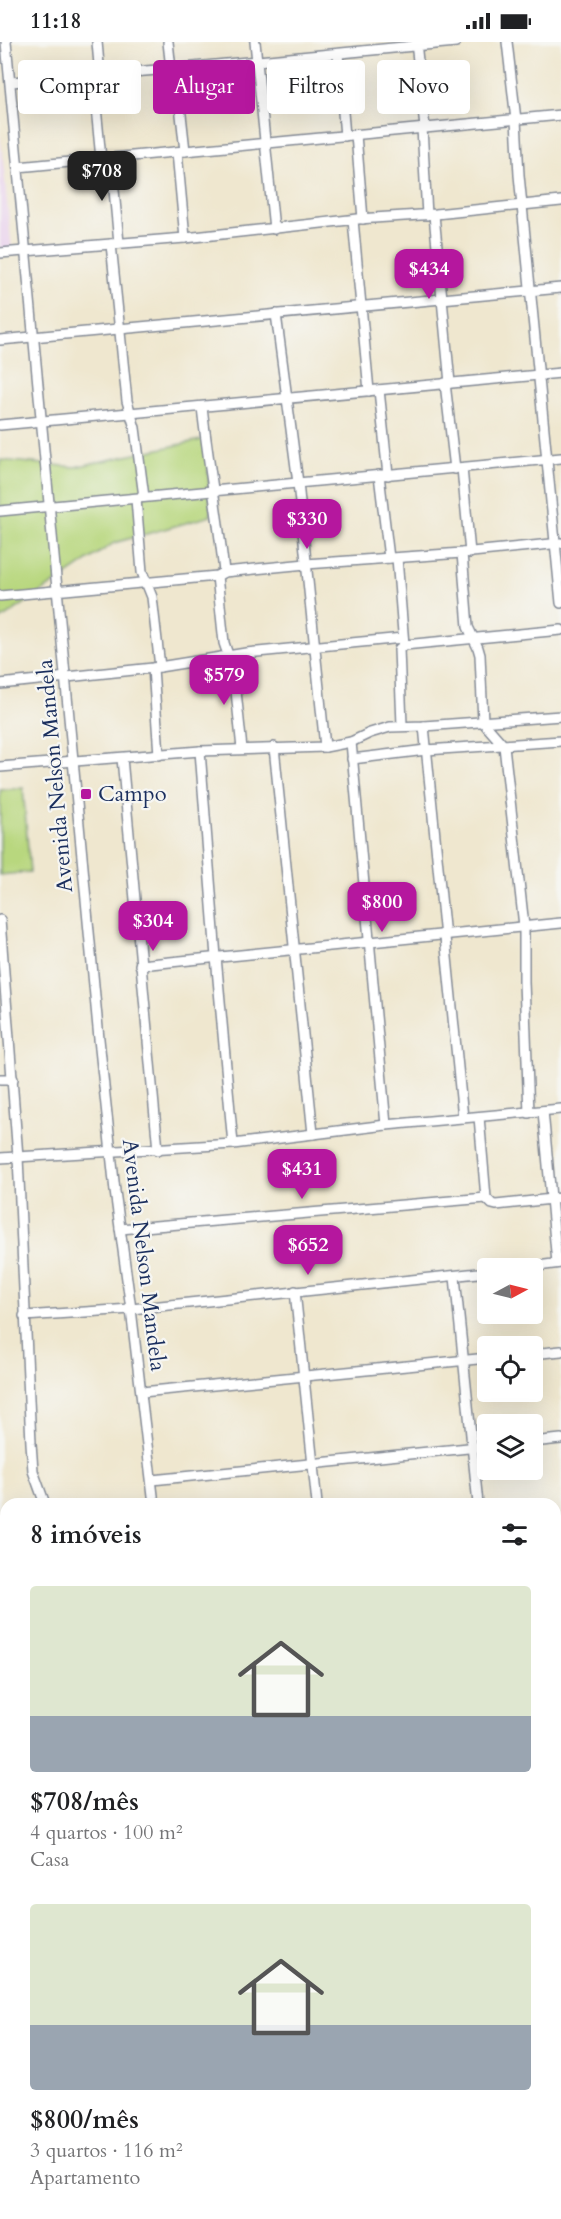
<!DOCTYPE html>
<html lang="pt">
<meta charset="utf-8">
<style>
:root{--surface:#fff;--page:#f2f2f2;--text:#202124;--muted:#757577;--accent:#b5179e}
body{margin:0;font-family:Cardo,serif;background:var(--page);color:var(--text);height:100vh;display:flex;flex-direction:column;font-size:22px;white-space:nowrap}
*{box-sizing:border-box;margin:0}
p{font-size:20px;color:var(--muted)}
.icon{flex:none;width:33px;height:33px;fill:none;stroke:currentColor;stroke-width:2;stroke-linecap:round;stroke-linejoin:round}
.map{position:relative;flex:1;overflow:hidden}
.sheet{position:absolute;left:0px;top:1456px;width:561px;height:722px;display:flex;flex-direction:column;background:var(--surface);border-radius:18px 18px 0 0;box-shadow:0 6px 24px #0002}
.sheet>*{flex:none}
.banner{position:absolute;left:18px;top:18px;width:525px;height:54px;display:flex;gap:12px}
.needle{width:39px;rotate:83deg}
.buttons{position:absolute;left:477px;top:1216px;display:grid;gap:12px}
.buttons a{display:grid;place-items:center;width:66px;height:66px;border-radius:6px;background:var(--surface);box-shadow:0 6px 24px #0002;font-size:30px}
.price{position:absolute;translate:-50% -51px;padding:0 14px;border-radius:12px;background:var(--accent);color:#fff;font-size:20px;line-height:39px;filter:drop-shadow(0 2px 3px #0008)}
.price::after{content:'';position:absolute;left:50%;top:36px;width:18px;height:14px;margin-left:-9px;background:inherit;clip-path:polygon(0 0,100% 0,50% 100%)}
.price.current{background:#222;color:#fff}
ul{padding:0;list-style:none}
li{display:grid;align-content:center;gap:12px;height:318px;padding:0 30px}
li span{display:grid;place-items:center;height:186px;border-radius:6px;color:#555}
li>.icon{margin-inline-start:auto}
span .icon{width:108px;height:108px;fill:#fffc;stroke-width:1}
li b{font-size:26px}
h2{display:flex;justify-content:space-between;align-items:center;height:72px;padding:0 30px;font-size:26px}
.chip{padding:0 21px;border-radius:6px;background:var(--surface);box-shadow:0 6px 24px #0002;font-size:21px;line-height:54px}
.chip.current{background:var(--accent);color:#fff}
.status{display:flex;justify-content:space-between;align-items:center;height:42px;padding:0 30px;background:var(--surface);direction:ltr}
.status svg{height:16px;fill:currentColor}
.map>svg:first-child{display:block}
.built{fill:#e9d1ed}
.green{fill:#b8d77e;stroke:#6a836e;stroke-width:1.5}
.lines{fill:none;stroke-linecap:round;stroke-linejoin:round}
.minor-casing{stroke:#858b96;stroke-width:12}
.minor{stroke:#fff;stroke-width:9}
.poi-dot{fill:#b5179e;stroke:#f6f6f2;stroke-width:2}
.labels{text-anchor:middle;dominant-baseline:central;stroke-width:4.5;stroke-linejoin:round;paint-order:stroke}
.street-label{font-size:22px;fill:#1b2f5e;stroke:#f6f6f2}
.poi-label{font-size:22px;fill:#1b2f5e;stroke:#f6f6f2;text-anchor:start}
</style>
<div class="status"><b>11:18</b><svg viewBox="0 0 49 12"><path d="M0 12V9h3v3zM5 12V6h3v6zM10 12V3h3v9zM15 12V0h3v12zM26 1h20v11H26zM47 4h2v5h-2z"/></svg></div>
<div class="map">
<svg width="561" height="2177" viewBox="0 0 561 2177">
<rect width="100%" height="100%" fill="#f6f6f2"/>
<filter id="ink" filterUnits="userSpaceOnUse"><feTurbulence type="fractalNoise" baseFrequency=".0167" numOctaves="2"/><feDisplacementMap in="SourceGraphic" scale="12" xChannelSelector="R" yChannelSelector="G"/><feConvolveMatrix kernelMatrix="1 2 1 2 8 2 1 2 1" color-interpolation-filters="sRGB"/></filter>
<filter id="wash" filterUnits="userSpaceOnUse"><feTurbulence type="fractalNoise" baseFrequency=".008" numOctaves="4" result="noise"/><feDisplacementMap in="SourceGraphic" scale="24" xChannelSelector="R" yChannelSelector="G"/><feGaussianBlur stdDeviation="1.35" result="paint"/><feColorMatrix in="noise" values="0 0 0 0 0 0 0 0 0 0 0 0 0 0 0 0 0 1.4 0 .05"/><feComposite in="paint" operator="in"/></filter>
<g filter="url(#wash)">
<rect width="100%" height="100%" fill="#efe7cf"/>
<path class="built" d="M0 91 12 209 0 210Z"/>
<g class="green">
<path d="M206 397 211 474 114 501 0 578V418L75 425Z"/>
<path d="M23 746 30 830 0 833V748Z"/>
</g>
</g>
<g filter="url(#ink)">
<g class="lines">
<g class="minor-casing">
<g id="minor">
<path d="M6 0 99 997 115 1149 131 1267 154 1462"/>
<path d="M97 0 100 34"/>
<path d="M168 0 171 27"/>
<path d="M255 0 274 187"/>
<path d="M416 0 425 86"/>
<path d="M507 0 516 78 519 133 561 561"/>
<path d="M338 12 345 94"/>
<path d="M176 27 185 109"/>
<path d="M93 34 101 117"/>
<path d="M11 40 194 25 456 0"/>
<path d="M422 86 427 173"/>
<path d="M356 93 363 177"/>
<path d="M177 110 185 196"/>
<path d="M111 116 119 201"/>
<path d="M18 125 561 73"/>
<path d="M434 173 450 341"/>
<path d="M353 178 369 349"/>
<path d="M111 202 127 359 135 386 144 455"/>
<path d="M0 211 185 196 358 177 436 172 561 159"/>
<path d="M276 272 298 441 325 705"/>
<path d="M0 298 561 246"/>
<path d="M445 341 455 427"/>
<path d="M379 348 388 433"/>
<path d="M202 365C208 420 218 474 224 530"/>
<path d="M0 383 561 331"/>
<path d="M462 426 470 511"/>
<path d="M379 433 389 516"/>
<path d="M136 457 142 530 152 555 160 625"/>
<path d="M0 469 561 416"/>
<path d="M462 511 468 585 478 606 480 613 483 680 504 704 524 884V940L529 1071"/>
<path d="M397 516 404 603 399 607 402 683"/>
<path d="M217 534 224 601 234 630 242 707"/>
<path d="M0 554 217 534 224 530 306 522 462 511 561 501"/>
<path d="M404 603 561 588"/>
<path d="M153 626 159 713"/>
<path d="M0 642 153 626 246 611 403 596"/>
<path d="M424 684 463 1076"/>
<path d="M351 700 386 1083"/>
<path d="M274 705 313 1092"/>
<path d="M200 709 216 915 233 1102"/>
<path d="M122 716 158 1108"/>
<path d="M352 717 426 708 561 699"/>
<path d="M0 725 200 709 325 705 351 700 370 691 390 685 424 684 561 674"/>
<path d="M0 878 18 1115 31 1401 33 1429 45 1462"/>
<path d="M140 923 561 881"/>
<path d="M0 1037H13"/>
<path d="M543 1069 557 1221"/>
<path d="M479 1075 486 1156 492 1162 496 1163 561 1156"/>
<path d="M0 1116 233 1102 386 1083 561 1067"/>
<path d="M120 1187 486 1156"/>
<path d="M514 1227 561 1221"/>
<path d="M455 1235 478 1462"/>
<path d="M295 1249 317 1462"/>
<path d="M24 1274 131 1267 488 1230"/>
<path d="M532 1312 561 1309"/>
<path d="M142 1350 488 1316"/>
<path d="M532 1400 561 1397"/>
<path d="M152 1438 488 1404"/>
<path d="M555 1486H561"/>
<path d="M0 1522 6 1521"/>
<path d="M555 1574 561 1573"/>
<path d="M0 1626H6"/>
<path d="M555 1661 561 1660"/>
<path d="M0 1713H6"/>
<path d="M555 1747 561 1746"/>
<path d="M0 1802H6"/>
<path d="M555 1835 561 1834"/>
<path d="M0 1889H6"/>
<path d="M555 1924H561"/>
<path d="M0 1976H6"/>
<path d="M555 2011 561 2010"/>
<path d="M0 2062H6"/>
<path d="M555 2093H561"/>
<path d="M0 2150H6"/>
<path d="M87 2172V2177"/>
<path d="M156 2172 157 2177"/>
<path d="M233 2172 234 2177"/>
<path d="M320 2172V2177"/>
<path d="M408 2172V2177"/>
<path d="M514 2172V2177"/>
<path d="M336 2177 388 2172"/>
</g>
</g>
<use href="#minor" class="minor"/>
</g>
</g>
<rect class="poi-dot" x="80" y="746" width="12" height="12" rx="3"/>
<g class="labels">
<g class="street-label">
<text transform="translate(55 734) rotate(-95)">Avenida Nelson Mandela</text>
<text transform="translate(144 1213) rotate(83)">Avenida Nelson Mandela</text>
</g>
<g class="poi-label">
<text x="98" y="752">Campo</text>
</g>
</g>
</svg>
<div class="buttons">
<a><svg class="needle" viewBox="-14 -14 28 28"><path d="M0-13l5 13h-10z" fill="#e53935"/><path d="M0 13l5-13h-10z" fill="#757577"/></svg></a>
<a><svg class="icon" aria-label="locate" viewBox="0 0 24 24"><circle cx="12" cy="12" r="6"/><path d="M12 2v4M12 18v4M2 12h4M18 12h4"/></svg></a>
<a><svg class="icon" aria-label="layers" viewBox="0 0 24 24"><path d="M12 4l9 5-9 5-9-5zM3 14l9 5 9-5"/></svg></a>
</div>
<b class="price current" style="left:102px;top:160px">$708</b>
<b class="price" style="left:429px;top:258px">$434</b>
<b class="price" style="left:307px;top:508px">$330</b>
<b class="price" style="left:224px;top:664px">$579</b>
<b class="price" style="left:382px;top:891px">$800</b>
<b class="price" style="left:153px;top:910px">$304</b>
<b class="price" style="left:302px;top:1158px">$431</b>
<b class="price" style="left:308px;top:1234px">$652</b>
<div class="banner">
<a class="chip">Comprar</a>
<a class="chip current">Alugar</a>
<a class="chip">Filtros</a>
<a class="chip">Novo</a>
</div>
<section class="sheet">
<h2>8 imóveis<svg class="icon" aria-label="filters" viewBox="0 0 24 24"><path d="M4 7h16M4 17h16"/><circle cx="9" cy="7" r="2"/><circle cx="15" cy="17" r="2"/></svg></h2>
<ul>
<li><span style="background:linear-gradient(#dfe7d0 70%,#9aa5b1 0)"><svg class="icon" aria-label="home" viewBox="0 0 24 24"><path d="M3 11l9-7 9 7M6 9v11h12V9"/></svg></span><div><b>$708/mês</b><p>4 quartos · 100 m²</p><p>Casa</p></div></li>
<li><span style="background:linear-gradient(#dfe7d0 65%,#9aa5b1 0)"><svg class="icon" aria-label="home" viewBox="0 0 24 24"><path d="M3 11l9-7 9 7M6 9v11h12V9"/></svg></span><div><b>$800/mês</b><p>3 quartos · 116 m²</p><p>Apartamento</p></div></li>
</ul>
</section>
</div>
